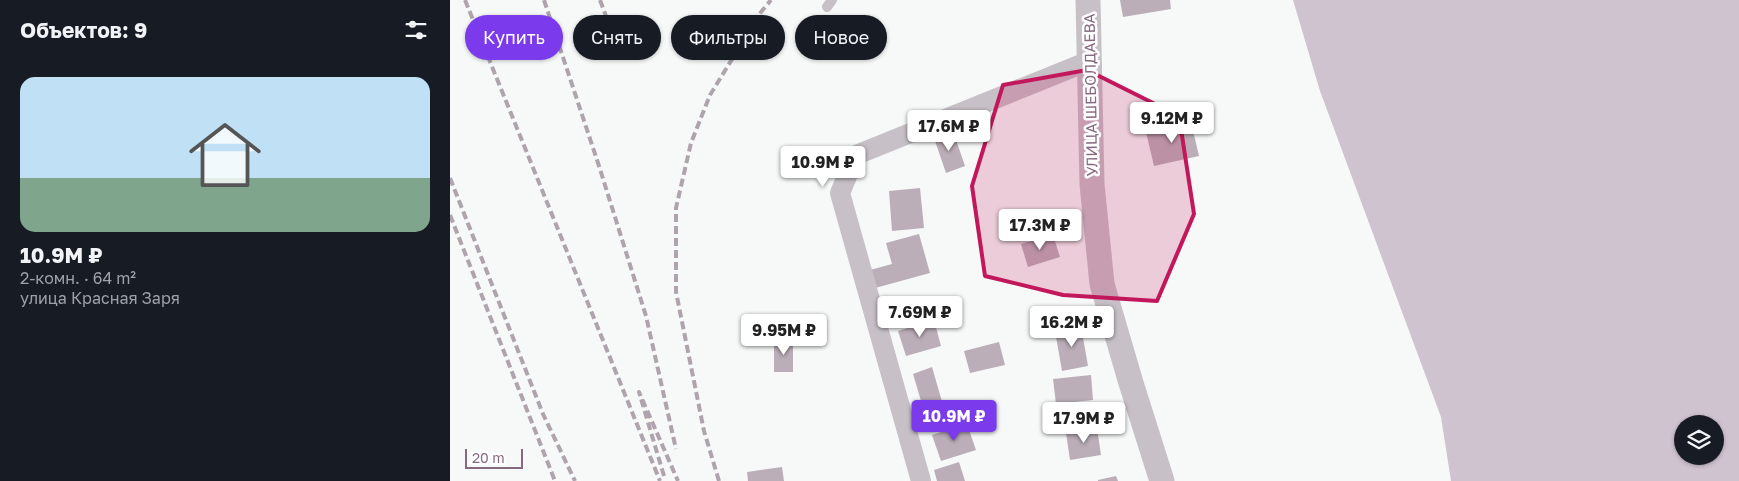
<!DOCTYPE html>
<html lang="ru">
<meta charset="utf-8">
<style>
:root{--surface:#171b24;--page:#20242c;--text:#f1f3f6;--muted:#9ea1a6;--accent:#7c3aed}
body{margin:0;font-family:"Golos Text",sans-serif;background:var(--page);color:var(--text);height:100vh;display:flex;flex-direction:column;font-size:19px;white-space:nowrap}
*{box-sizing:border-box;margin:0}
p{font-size:16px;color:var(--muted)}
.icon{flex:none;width:28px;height:28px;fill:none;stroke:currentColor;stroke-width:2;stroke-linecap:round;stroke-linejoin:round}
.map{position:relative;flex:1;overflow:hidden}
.side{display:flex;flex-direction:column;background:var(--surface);width:450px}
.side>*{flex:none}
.hud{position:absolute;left:15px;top:15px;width:475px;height:45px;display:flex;gap:10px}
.controls{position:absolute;left:1224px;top:415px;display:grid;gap:10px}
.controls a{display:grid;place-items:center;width:50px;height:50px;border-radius:50%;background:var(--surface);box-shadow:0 1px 4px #0004;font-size:25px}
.scale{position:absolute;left:15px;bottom:12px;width:58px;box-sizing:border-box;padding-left:5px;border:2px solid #866980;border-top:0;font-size:14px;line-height:18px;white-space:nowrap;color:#866980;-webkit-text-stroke:4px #fff;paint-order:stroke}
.price{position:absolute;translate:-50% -42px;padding:0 11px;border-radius:5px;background:#fff;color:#222;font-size:16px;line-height:32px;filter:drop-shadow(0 1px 2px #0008)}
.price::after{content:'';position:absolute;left:50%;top:30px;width:15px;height:11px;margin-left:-8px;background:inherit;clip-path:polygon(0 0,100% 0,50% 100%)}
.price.selected{background:var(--accent);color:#fff}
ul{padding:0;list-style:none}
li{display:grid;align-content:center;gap:10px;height:265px;padding:0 20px}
li span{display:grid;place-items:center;height:155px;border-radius:15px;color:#555}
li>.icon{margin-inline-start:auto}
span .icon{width:90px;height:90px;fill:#fffc;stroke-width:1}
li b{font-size:21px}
h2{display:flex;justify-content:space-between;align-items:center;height:60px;padding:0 20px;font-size:21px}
.pill{padding:0 18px;border-radius:22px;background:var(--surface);box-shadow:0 1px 4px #0004;font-size:18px;line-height:45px}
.pill.selected{background:var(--accent);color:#fff}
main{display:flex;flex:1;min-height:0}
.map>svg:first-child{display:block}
.water{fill:#cfc3cf;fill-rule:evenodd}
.building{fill:#bbaeb8}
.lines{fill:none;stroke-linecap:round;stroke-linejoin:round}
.service{stroke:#c8c0c7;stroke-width:10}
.minor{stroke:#c8c0c7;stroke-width:20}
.tertiary{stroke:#c8c0c7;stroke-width:25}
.rail{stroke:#afa4ad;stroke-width:4;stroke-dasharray:8 4;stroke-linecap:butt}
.marked{fill:#c2185b;fill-opacity:0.2;stroke:#c2185b;stroke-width:4;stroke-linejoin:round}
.labels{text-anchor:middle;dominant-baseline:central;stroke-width:5;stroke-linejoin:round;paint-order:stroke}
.street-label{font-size:15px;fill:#866980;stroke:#fff}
</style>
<main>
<section class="side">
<h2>Объектов: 9<svg class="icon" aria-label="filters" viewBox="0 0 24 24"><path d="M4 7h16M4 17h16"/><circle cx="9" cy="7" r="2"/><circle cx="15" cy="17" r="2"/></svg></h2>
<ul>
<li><span style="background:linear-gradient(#bfe0f5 65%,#7fa58c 0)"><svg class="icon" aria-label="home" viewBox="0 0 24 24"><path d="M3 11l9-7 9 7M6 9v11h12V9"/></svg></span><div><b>10.9M ₽</b><p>2-комн. · 64 m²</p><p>улица Красная Заря</p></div></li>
</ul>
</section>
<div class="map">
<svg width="1289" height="481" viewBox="0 0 1289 481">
<rect width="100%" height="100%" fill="#f6f9f8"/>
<path class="water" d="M843 0H1289V481H1001L991 417 870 91ZM1232 424H1265V456H1232Z"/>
<g class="building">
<path d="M670 0H720L721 9 673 17Z"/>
<path d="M741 122 749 156 704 166 696 132Z"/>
<path d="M503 131 515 166 496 173 484 138Z"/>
<path d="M470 188 474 228 442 231 439 191Z"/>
<path d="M469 234 480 273 425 288 420 270 442 264 436 243Z"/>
<path d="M603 235 610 257 578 267 571 244Z"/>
<path d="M484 320 491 346 456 356 448 331Z"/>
<path d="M631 326 638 366 612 371 605 331Z"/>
<rect x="324" y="340" width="19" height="32"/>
<path d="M549 342 555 365 520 373 514 351Z"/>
<path d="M482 367 493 405 474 411 463 374Z"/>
<path d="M641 375 643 400 606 404 603 379Z"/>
<path d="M517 424 526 450 491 461 482 435Z"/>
<path d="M647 428 651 455 620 460 616 433Z"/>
<path d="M509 462 515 481H487L484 470Z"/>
<path d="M332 467 334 481H298L297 472Z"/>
<path d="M666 476 668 481H648V480Z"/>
</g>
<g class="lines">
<path class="service" d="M377 7 382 0"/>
<path class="minor" d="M471 481 390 193 406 155 639 61"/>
<path class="tertiary" d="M638 0 642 184 652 284 681 383 712 481"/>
<g class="rail">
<path d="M15 0 210 481"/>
<path d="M94 0 149 166 196 316 226 449"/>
<path d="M150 0 159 24"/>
<path d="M0 178 93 414 125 481"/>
<path d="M0 215 105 481"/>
<path d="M214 476 189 392 228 481"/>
<path d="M269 481 254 431 226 292V208L241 143 260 95 311 12 321 0"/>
</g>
</g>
<path class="marked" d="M637 70 729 116 744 214 707 301 613 295 535 276 522 186 553 85Z"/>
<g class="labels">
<g class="street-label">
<text transform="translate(640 95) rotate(-91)">УЛИЦА ШЕБОЛДАЕВА</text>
</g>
</g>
</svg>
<div class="controls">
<a><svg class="icon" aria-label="layers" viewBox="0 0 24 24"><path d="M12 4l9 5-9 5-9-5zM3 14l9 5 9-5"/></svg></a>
</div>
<div class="scale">20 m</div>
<b class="price" style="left:722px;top:144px">9.12M ₽</b>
<b class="price" style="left:499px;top:152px">17.6M ₽</b>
<b class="price" style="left:373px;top:188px">10.9M ₽</b>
<b class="price" style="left:590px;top:251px">17.3M ₽</b>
<b class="price" style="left:470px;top:338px">7.69M ₽</b>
<b class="price" style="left:622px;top:348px">16.2M ₽</b>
<b class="price" style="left:334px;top:356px">9.95M ₽</b>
<b class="price selected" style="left:504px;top:442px">10.9M ₽</b>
<b class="price" style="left:634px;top:444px">17.9M ₽</b>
<div class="hud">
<a class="pill selected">Купить</a>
<a class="pill">Снять</a>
<a class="pill">Фильтры</a>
<a class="pill">Новое</a>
</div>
</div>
</main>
